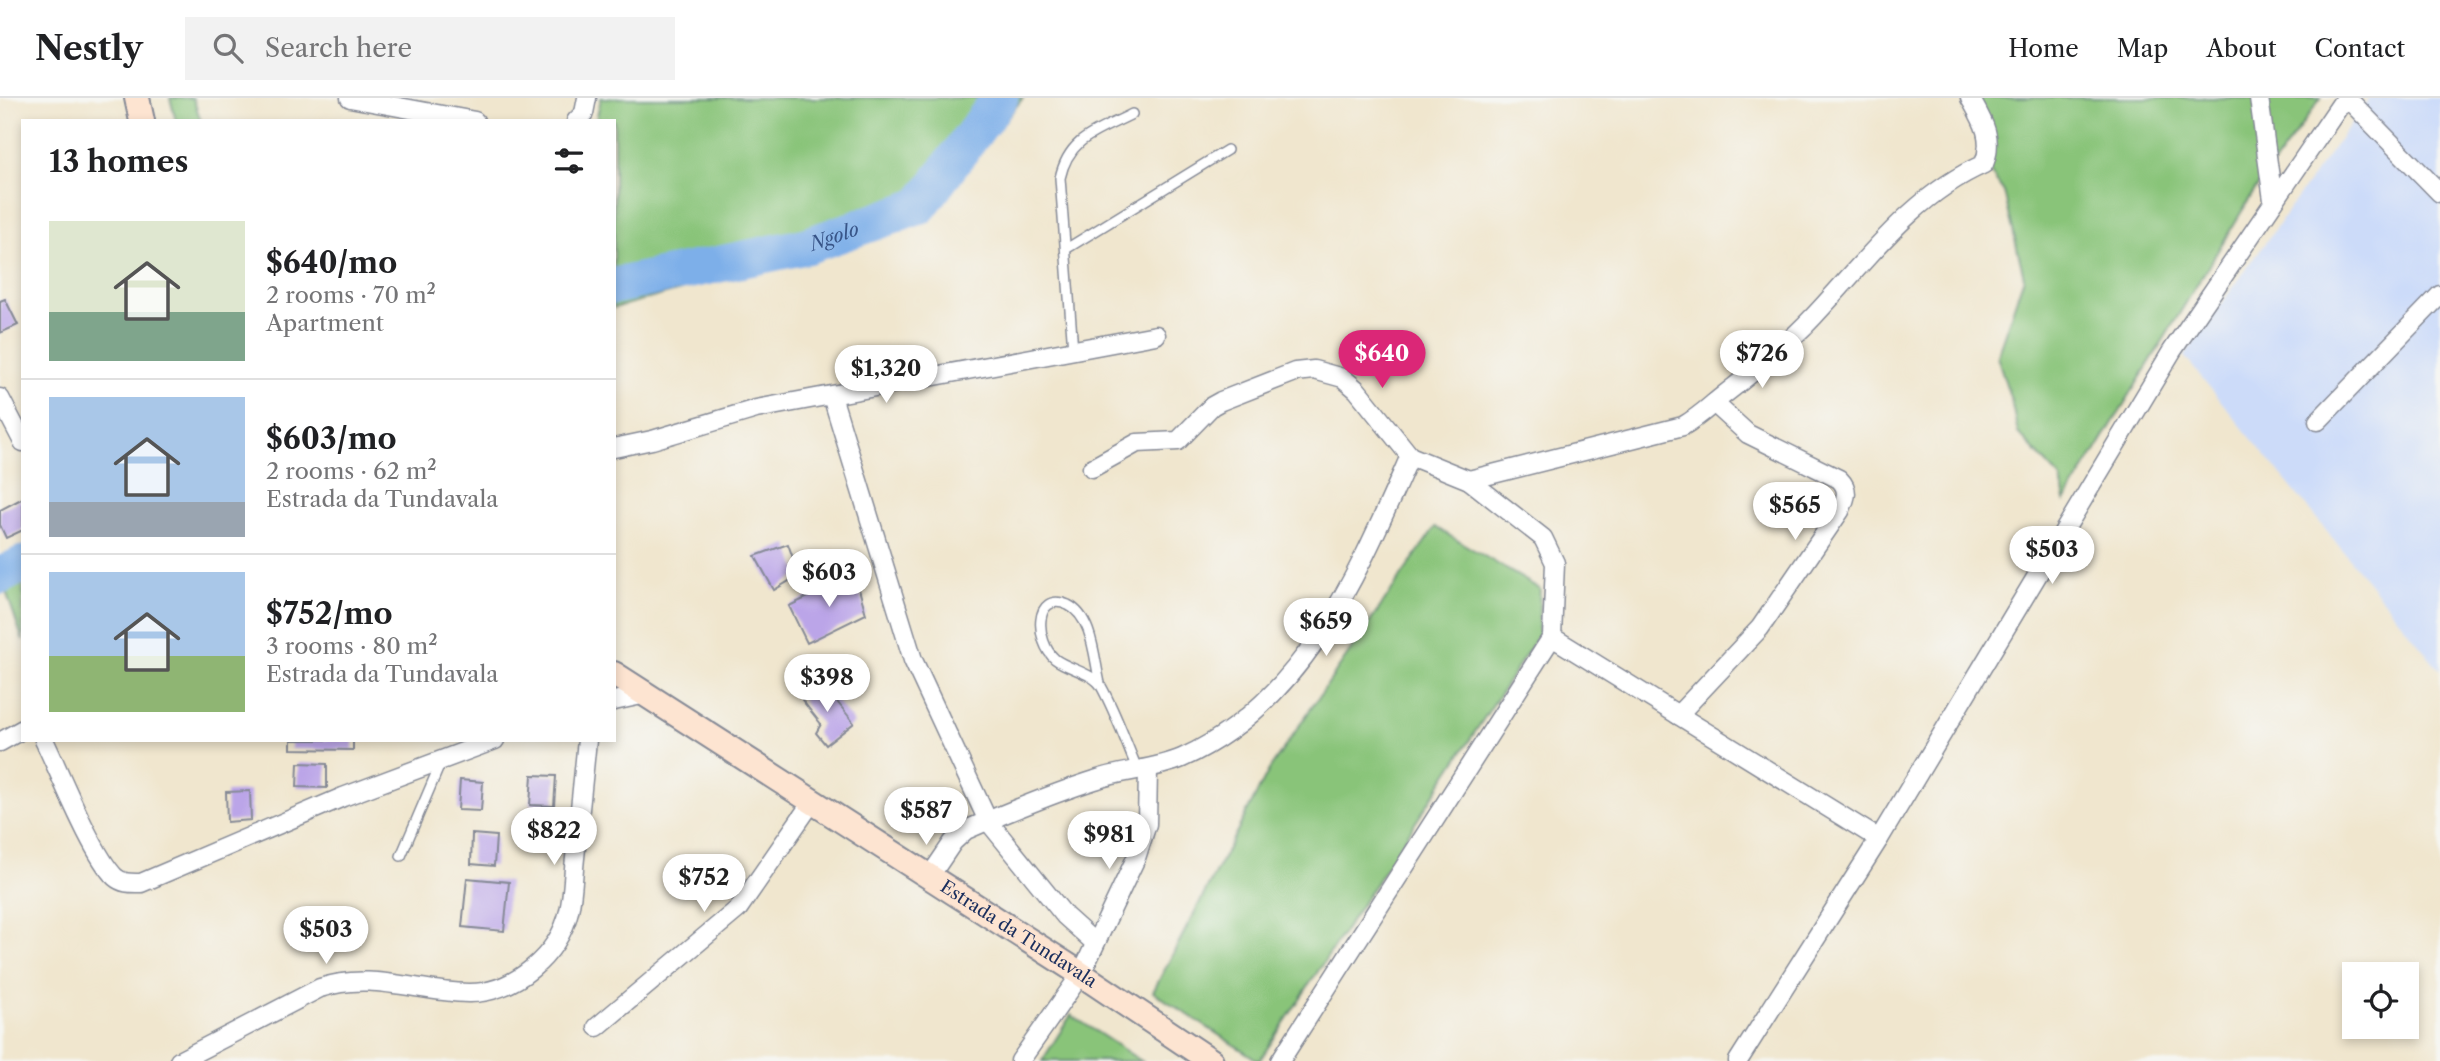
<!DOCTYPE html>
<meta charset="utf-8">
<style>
:root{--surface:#fff;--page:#f2f2f2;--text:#202124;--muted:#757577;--line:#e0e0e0;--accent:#db2777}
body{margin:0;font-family:"Libre Caslon Text",serif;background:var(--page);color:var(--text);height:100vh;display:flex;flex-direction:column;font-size:26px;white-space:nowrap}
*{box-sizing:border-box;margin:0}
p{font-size:23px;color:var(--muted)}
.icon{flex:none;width:38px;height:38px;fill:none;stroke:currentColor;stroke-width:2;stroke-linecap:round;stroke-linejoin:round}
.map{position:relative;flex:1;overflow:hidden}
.side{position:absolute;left:21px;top:21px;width:595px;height:623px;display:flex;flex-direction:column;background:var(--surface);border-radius:0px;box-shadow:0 4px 10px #0003}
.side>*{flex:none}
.controls{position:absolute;left:2342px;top:864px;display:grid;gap:14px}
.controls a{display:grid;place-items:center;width:77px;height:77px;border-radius:0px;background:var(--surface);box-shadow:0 4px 10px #0003;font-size:35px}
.price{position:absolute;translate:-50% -60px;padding:0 16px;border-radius:24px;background:#fff;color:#222;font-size:23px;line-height:46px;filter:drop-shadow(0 2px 4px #0008)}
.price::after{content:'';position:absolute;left:50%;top:42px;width:21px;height:16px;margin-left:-10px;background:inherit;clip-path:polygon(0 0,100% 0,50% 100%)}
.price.active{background:var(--accent);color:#fff}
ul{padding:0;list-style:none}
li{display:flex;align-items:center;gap:21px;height:175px;padding:0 28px}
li+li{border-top:2px solid var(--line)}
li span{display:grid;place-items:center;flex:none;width:196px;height:140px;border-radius:0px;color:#555}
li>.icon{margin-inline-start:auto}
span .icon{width:84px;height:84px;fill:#fffc;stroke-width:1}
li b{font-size:30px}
h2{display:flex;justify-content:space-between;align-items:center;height:84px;padding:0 28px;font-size:30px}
header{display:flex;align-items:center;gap:42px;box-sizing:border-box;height:98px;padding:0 35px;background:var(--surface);border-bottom:2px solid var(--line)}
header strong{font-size:33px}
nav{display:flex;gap:38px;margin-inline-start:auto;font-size:24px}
.search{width:490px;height:63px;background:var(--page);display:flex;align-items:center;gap:18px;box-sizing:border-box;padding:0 24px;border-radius:0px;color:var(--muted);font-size:26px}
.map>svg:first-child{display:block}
.built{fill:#ccdbf9}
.green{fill:#89c479;stroke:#527a6c;stroke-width:2}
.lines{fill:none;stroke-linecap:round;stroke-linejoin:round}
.river{stroke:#7dafe9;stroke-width:37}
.building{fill:#bba5e8}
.service-casing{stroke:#868a96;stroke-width:12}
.minor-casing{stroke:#868a96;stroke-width:21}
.secondary-casing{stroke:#868a96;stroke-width:28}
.service{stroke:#fff;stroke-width:9}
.minor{stroke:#fff;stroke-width:18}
.secondary{stroke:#fde4d1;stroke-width:24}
.labels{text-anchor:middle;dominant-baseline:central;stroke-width:5;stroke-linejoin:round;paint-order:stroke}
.street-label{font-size:18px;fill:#1b2f5e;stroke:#f6f6f2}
.water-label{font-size:19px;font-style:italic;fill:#385588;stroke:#f6f6f2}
</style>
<header>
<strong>Nestly</strong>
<div class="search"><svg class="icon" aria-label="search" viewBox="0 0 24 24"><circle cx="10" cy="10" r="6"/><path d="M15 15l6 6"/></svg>Search here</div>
<nav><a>Home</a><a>Map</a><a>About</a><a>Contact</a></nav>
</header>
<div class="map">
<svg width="2440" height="963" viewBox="0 0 2440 963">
<rect width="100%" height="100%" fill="#f6f6f2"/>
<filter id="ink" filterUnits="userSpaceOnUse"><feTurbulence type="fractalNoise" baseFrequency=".0143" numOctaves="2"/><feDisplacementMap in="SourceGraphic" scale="14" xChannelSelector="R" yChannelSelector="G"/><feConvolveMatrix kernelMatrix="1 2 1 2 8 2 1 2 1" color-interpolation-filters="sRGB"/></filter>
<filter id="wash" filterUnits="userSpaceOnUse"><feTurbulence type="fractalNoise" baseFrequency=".00686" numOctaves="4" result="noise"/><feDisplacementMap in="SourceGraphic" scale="28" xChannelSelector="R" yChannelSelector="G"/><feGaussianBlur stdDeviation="1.57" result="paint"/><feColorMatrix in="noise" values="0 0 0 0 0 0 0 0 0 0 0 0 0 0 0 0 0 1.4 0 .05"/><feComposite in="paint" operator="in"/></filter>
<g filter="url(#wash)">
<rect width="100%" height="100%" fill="#f0e6ce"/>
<path class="built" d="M2369 0H2440V572L2184 258Z"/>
<g class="green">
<path d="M170 0H193L201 23H176Z"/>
<path d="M601 0H1023L945 97 917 123 863 143 614 210V23H596Z"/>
<path d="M1970 0H2321L2253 95 2065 403 2061 381 2018 335 2011 302 1997 258 2024 179 2004 94 1984 66Z"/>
<path d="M1435 429 1540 491 1538 538 1259 963 1153 894 1269 672Z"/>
<path d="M23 467V543L1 479Z"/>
<path d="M1071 917 1141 963H1042Z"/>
</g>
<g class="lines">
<g class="river">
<path id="s1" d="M614 188 806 148 920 108 1000 0"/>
<path d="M0 478 23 466"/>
</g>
</g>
<g id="blocks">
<g class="building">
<path d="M5 201 18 227 0 235V203Z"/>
<path d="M23 400V432L6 440 0 427V412Z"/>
<path d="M788 446 799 477 774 492 755 458Z"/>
<path d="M855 477 866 516 807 545 789 508Z"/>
<path d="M822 585 854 625 826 647 816 635 821 626 802 602Z"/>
<path d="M291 642H353V652L291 651Z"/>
<path d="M298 665 327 666V690L297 689Z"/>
<path d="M532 677 556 678 554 708 530 707Z"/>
<path d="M460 682 483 684 481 713 458 712Z"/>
<path d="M250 693 251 722 227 724 226 694Z"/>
<path d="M472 736 496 738 494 768 471 766Z"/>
<path d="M467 780 509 784 504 833 462 829Z"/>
</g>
</g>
</g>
<g filter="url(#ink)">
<use href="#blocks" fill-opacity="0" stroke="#868a96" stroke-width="2"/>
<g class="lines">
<g class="service-casing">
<g id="service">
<path d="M1066 151 1227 52"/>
<path d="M1073 252 1060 80C1069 39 1097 34 1132 16"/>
<path d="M1100 585C1094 561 1093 519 1068 507 1033 492 1035 544 1055 561 1068 571 1093 575 1101 588 1116 615 1126 645 1138 673"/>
<path d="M401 758 441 664"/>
</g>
</g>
<g class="minor-casing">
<g id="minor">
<path d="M350 0 475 23"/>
<path d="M2259 0 2273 102"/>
<path d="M2347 0 2440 95"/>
<path d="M576 23 584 15 587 0"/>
<path d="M832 298 913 562 988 723 1065 818 1094 844"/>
<path d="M0 300 23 344"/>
<path d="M2318 323 2440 197"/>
<path d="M614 350 652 342 756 311 1156 237"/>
<path d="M1092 370 1137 345 1178 343 1212 308 1221 303 1295 274 1314 272 1343 280 1357 292 1410 358 1469 382 1543 440 1555 465 1552 539"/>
<path d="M1469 382 1683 328C1699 319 1711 307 1725 296 1756 272 1787 247 1814 218 1866 163 1913 97 1984 66 1994 40 1983 23 1970 0"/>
<path d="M614 603 646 596"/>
<path d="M1678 617 1760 530 1840 413C1846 400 1850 392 1839 381L1748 336 1714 305"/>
<path d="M44 642C60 675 92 756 115 779 123 786 132 785 141 785L343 699 495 642"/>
<path d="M0 644 23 631"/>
<path d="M930 778 953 744 966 732C1008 714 1051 696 1095 682 1123 672 1154 672 1182 660 1305 605 1359 473 1410 358"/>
<path d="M597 929 738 811 812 704"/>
<path d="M179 963 320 890C370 873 417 894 468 895 513 896 559 857 569 813 573 796 573 777 575 760 579 721 583 681 587 642"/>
<path d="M1020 963 1081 876 1136 760 1147 726 1148 671"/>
<path d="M1280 963 1552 539 1879 741"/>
<path d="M1738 963 1879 741 2172 253 2345 0"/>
</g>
</g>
<g class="secondary-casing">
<g id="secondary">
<path d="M137 0 142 23"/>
<path id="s2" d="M614 576 1081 876 1211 963"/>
</g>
</g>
<use href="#service" class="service"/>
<use href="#minor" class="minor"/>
<use href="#secondary" class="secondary"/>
</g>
</g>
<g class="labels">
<g class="street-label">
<text stroke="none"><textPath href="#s2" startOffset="481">Estrada da Tundavala</textPath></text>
</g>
<g class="water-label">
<text stroke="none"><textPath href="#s1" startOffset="226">Ngolo</textPath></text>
</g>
</g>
</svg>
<div class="controls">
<a><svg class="icon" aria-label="locate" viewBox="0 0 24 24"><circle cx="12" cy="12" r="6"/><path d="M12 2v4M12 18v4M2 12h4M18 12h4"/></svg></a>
</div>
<b class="price active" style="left:1382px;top:292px">$640</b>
<b class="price" style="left:1762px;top:292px">$726</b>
<b class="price" style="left:886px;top:307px">$1,320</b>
<b class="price" style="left:1795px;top:444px">$565</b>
<b class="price" style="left:2052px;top:488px">$503</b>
<b class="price" style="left:829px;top:511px">$603</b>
<b class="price" style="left:1326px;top:560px">$659</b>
<b class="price" style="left:827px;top:616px">$398</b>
<b class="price" style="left:926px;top:749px">$587</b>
<b class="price" style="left:554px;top:769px">$822</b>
<b class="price" style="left:1109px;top:773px">$981</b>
<b class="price" style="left:704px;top:816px">$752</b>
<b class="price" style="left:326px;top:868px">$503</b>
<section class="side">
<h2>13 homes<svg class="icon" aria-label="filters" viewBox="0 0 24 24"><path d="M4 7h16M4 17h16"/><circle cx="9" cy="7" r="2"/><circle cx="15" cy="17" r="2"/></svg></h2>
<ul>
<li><span style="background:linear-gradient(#dfe7d0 65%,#7fa58c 0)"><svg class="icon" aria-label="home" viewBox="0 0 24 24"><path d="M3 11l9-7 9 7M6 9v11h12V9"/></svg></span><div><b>$640/mo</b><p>2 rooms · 70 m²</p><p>Apartment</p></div></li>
<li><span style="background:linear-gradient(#a9c7e8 75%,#9aa5b1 0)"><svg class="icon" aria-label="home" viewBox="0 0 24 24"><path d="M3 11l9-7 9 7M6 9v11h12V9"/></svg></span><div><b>$603/mo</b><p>2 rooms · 62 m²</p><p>Estrada da Tundavala</p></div></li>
<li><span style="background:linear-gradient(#a9c7e8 60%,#8fb573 0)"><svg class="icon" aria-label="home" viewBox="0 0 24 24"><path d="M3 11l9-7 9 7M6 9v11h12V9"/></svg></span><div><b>$752/mo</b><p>3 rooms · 80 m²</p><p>Estrada da Tundavala</p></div></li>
</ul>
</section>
</div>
